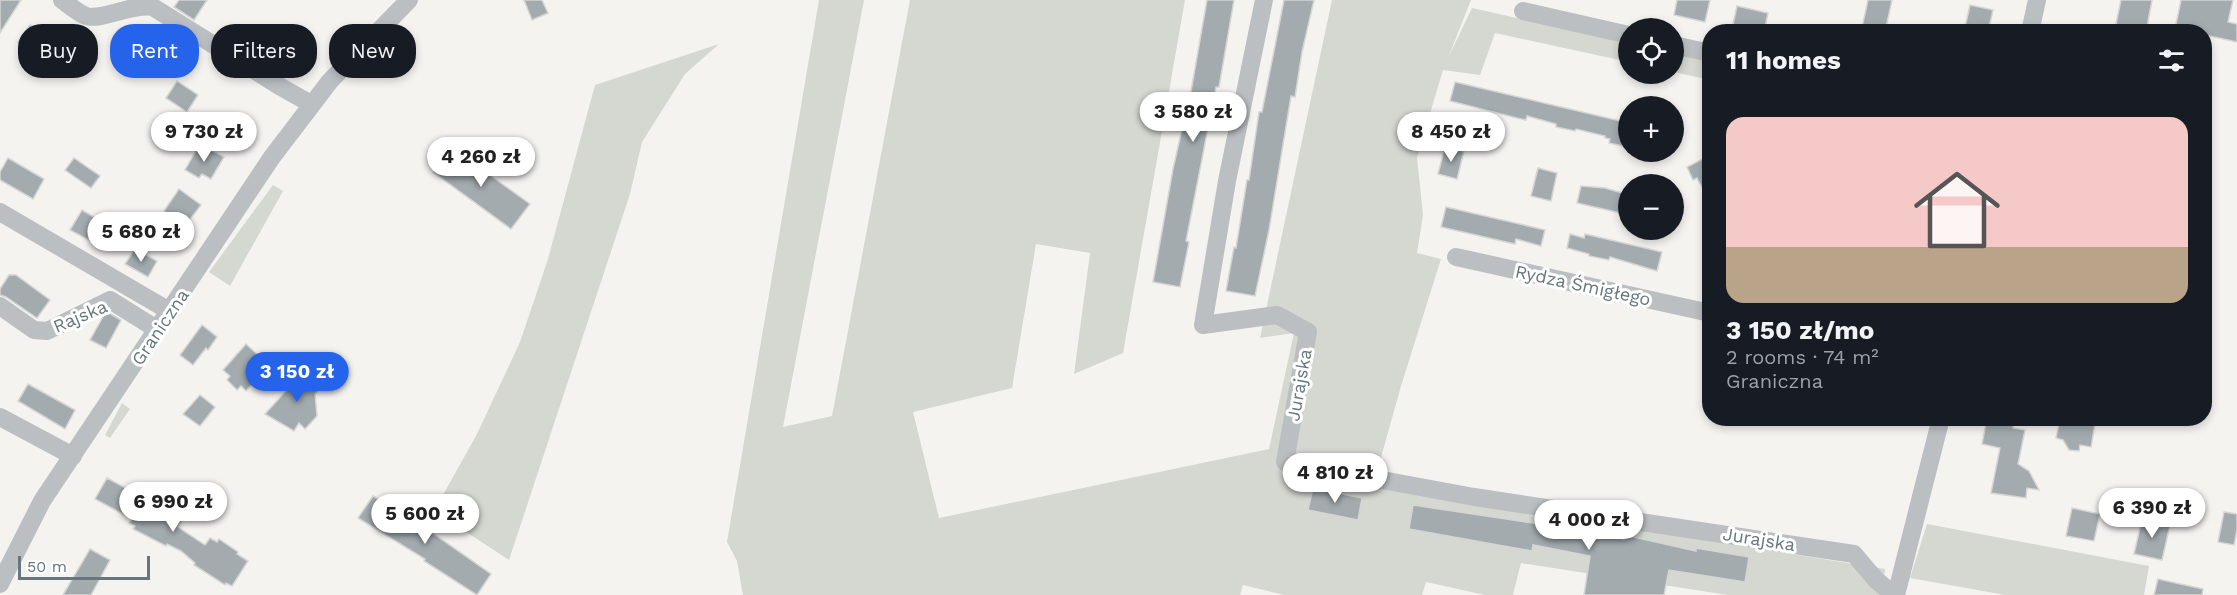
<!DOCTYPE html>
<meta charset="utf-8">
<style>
:root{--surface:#171b24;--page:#20242c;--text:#f1f3f6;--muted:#9ea1a6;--accent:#2563eb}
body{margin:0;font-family:"Work Sans",sans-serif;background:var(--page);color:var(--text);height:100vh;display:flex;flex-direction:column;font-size:22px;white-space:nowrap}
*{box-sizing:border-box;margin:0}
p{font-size:20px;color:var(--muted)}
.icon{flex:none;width:33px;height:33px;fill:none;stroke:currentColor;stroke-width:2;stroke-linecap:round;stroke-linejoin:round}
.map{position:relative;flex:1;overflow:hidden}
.panel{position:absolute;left:1702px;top:24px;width:510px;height:402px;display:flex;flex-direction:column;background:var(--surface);border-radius:24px;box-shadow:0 3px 9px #0003}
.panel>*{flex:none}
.hud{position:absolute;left:18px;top:24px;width:570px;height:54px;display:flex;gap:12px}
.tools{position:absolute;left:1618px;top:18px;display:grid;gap:12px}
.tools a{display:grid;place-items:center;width:66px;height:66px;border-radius:50%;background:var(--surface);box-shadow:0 3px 9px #0003;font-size:30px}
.scale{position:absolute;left:18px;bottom:15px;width:132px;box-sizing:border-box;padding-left:6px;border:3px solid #66767e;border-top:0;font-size:16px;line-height:21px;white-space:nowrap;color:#66767e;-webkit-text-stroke:4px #fff;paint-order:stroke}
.price{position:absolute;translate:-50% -51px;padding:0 14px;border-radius:21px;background:#fff;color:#222;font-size:20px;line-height:39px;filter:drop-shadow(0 2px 3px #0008)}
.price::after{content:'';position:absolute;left:50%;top:36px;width:18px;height:14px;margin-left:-9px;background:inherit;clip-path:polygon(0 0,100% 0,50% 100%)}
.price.active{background:var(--accent);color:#fff}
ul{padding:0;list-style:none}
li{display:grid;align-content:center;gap:12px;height:318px;padding:0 24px}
li span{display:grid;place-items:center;height:186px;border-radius:18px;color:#555}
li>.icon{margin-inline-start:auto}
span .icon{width:108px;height:108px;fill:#fffc;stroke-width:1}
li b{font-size:26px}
h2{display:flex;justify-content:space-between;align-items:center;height:72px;padding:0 24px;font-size:26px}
.tag{padding:0 21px;border-radius:24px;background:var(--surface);box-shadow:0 3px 9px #0003;font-size:21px;line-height:54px}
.tag.active{background:var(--accent);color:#fff}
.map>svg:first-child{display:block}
.green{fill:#d4d8d0}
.building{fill:#a3abaf;stroke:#d5d5d3;stroke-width:1.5}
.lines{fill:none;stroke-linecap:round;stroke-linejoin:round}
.minor{stroke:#bbbfc2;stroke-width:18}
.labels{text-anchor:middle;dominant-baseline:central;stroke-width:6;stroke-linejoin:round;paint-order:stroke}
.street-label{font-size:18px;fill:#66767e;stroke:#fff}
</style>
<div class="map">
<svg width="2237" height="595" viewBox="0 0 2237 595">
<rect width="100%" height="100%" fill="#f4f3f0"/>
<g class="green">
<path d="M819 0H864L783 427 832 416 910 0H1185L1123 353 1074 374 1090 253 1036 244 1012 388 913 412 939 518 1269 449 1294 333 1260 338 1332 0H1471L1448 58 1472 8 1629 43V62L1495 33 1480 75 1443 70 1417 157 1423 215 1417 253 1441 259 1401 386 1373 486 1885 569 1881 595H1728L1521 563 1513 595H1485L1426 582 1422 595H1284L1243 585 1240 595H743L737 561 727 542Z"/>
<path d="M719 44 685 74 642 142 630 194 509 560 434 511 477 434 520 342 548 259 595 85Z"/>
<path d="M1674 53 1710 61V80L1674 72Z"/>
<path d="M273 185 283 191 230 286 209 272Z"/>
<path d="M122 403 130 409 110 438 105 435Z"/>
<path d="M1927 524 2149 566 2144 595H2005L1910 578Z"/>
</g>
<g class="building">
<path d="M0 0H21L0 33Z"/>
<path d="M179 0H207L194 20 174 7Z"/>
<path d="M524 0H542L548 13 532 20Z"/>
<path d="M1207 0H1234L1219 87H1216L1186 241 1189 242 1180 287 1153 282 1173 169 1188 103H1189Z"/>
<path d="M1284 0H1314L1302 52 1295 97 1291 96 1269 230 1255 296 1226 291 1234 247 1236 248 1247 180H1249L1259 112H1262Z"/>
<path d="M1677 0H1710L1705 22 1674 15Z"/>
<path d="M1868 0H1892L1885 32H1861Z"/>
<path d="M2121 0H2152L2146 32H2118L2119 25 2116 24Z"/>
<path d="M2181 0H2233L2228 22 2237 24V42L2205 35V32L2175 29Z"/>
<path d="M1970 5 1993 10 1988 32H1964Z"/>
<path d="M1737 6 1768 13 1764 32H1741L1732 29Z"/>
<path d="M30 25 61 46 49 63 18 42Z"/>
<path d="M177 81 198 95 187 112 166 98Z"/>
<path d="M1455 82 1629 123 1623 146 1609 143 1610 139 1605 138V136L1576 129 1575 131 1561 128 1556 127V124L1527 116 1526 120 1517 118 1450 101Z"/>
<path d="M200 144 224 157 211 179 202 174 199 178 185 170Z"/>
<path d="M451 147 530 204 511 229 433 172Z"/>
<path d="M1445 147 1464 151 1457 179 1438 174Z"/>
<path d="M1710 155V202L1697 178 1693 180 1687 167Z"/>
<path d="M8 158 44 179 33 199 0 180V172Z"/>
<path d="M74 158 100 176 91 188 65 170Z"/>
<path d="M1538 168 1557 173 1551 201 1531 196Z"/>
<path d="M1581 186 1605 188 1629 195V215L1577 203Z"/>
<path d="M179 189 201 205 185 226 164 211Z"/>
<path d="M1446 207 1545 230 1541 246 1516 239 1515 244 1441 227Z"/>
<path d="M82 210 109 226 98 245 70 230Z"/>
<path d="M1570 234 1584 238 1585 234 1662 252 1657 271 1610 257 1609 260 1589 256V254L1567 248Z"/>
<path d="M135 249 157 261 148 277 125 264Z"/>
<path d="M9 275H16L50 300 37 318 6 297 0 295V289Z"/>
<path d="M109 313 121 320 106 348 90 340 104 315Z"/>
<path d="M202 325 217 337 208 350 206 348 193 365 180 355Z"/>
<path d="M246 344 261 358 252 367 261 374 246 391 241 386 237 390 227 380 230 376 223 370Z"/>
<path d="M305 370 322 386 315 394 317 416 305 429 299 423 294 431 265 414Z"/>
<path d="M28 384 75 410 65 429 18 401Z"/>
<path d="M200 395 215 407 200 426 183 414Z"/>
<path d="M1993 418H2014L2013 428 2025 430 2018 464 2029 471 2039 490 2027 488 2026 498 1991 493 2000 448 1982 444 1986 423 1991 424Z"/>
<path d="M2064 418H2082L2081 421 2095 424 2091 447 2080 445 2079 451 2069 450 2063 440 2056 438 2059 424 2063 425Z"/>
<path d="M107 478 155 504 156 501 177 512 175 515 182 520 178 527 205 545 210 538 217 542 219 539 238 552 237 554 248 561 232 586 226 583 225 585 194 565 195 563 181 551 167 544 166 546 133 529 135 526 129 523 132 519 95 499Z"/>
<path d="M1313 488 1362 498 1358 520 1308 510Z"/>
<path d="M373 496 428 530 491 574 477 595 424 561 425 559 358 518Z"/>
<path d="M1413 505 1552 526V525L1624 539 1625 535 1696 551V548L1749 557 1745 582 1669 570 1664 595H1584L1590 556 1533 545 1532 551 1409 529Z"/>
<path d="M2072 508 2100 514 2094 541 2066 536Z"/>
<path d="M2224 512 2237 514V530L2234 545 2218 542Z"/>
<path d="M2142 519 2170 525 2162 560 2134 554Z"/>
<path d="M90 549 110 560 91 595H63Z"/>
<path d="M2158 579 2203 589 2202 595H2154Z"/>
</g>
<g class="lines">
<g class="minor">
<path d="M62 0C69 5 78 13 86 16 102 21 133 3 153 7L281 87 311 104"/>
<path d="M1264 0 1227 181 1203 325 1277 315 1308 332 1285 462 1474 497 1854 554 1876 580 1894 595"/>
<path d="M1523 11 1629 35"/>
<path d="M2030 32 2037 0"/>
<path d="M1674 45 1710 53"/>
<path d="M0 212 171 312"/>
<path d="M1456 257 1710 313"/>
<path d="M0 306 34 330 47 331 110 300 158 330"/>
<path d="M0 417 73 456"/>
<path d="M0 584 42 501 272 157 330 81 409 0"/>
<path d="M1896 595 1941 418"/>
</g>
</g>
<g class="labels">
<g class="street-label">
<text transform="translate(1583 285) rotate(12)">Rydza Śmigłego</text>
<text transform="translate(80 316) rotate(-23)">Rajska</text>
<text transform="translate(160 327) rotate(-56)">Graniczna</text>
<text transform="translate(1299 385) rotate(-80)">Jurajska</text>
<text transform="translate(1759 539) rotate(9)">Jurajska</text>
</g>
</g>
</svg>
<div class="tools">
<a><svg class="icon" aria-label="locate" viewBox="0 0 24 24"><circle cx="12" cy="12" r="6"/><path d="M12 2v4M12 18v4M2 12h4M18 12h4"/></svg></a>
<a>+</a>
<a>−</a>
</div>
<div class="scale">50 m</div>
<b class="price" style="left:1193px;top:143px">3 580 zł</b>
<b class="price" style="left:204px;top:163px">9 730 zł</b>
<b class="price" style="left:1451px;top:163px">8 450 zł</b>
<b class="price" style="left:481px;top:188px">4 260 zł</b>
<b class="price" style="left:141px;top:263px">5 680 zł</b>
<b class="price active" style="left:297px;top:403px">3 150 zł</b>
<b class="price" style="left:1335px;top:504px">4 810 zł</b>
<b class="price" style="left:173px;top:533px">6 990 zł</b>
<b class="price" style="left:2152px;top:539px">6 390 zł</b>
<b class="price" style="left:425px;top:545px">5 600 zł</b>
<b class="price" style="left:1589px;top:551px">4 000 zł</b>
<div class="hud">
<a class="tag">Buy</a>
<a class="tag active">Rent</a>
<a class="tag">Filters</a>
<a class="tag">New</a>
</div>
<section class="panel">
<h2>11 homes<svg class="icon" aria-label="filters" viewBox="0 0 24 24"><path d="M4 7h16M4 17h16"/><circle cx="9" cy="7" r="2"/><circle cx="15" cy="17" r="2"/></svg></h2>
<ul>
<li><span style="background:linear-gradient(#f6c9c9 70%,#b9a48a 0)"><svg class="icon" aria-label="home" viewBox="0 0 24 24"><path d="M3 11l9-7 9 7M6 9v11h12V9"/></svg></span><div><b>3 150 zł/mo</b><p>2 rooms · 74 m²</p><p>Graniczna</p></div></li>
</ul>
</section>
</div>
